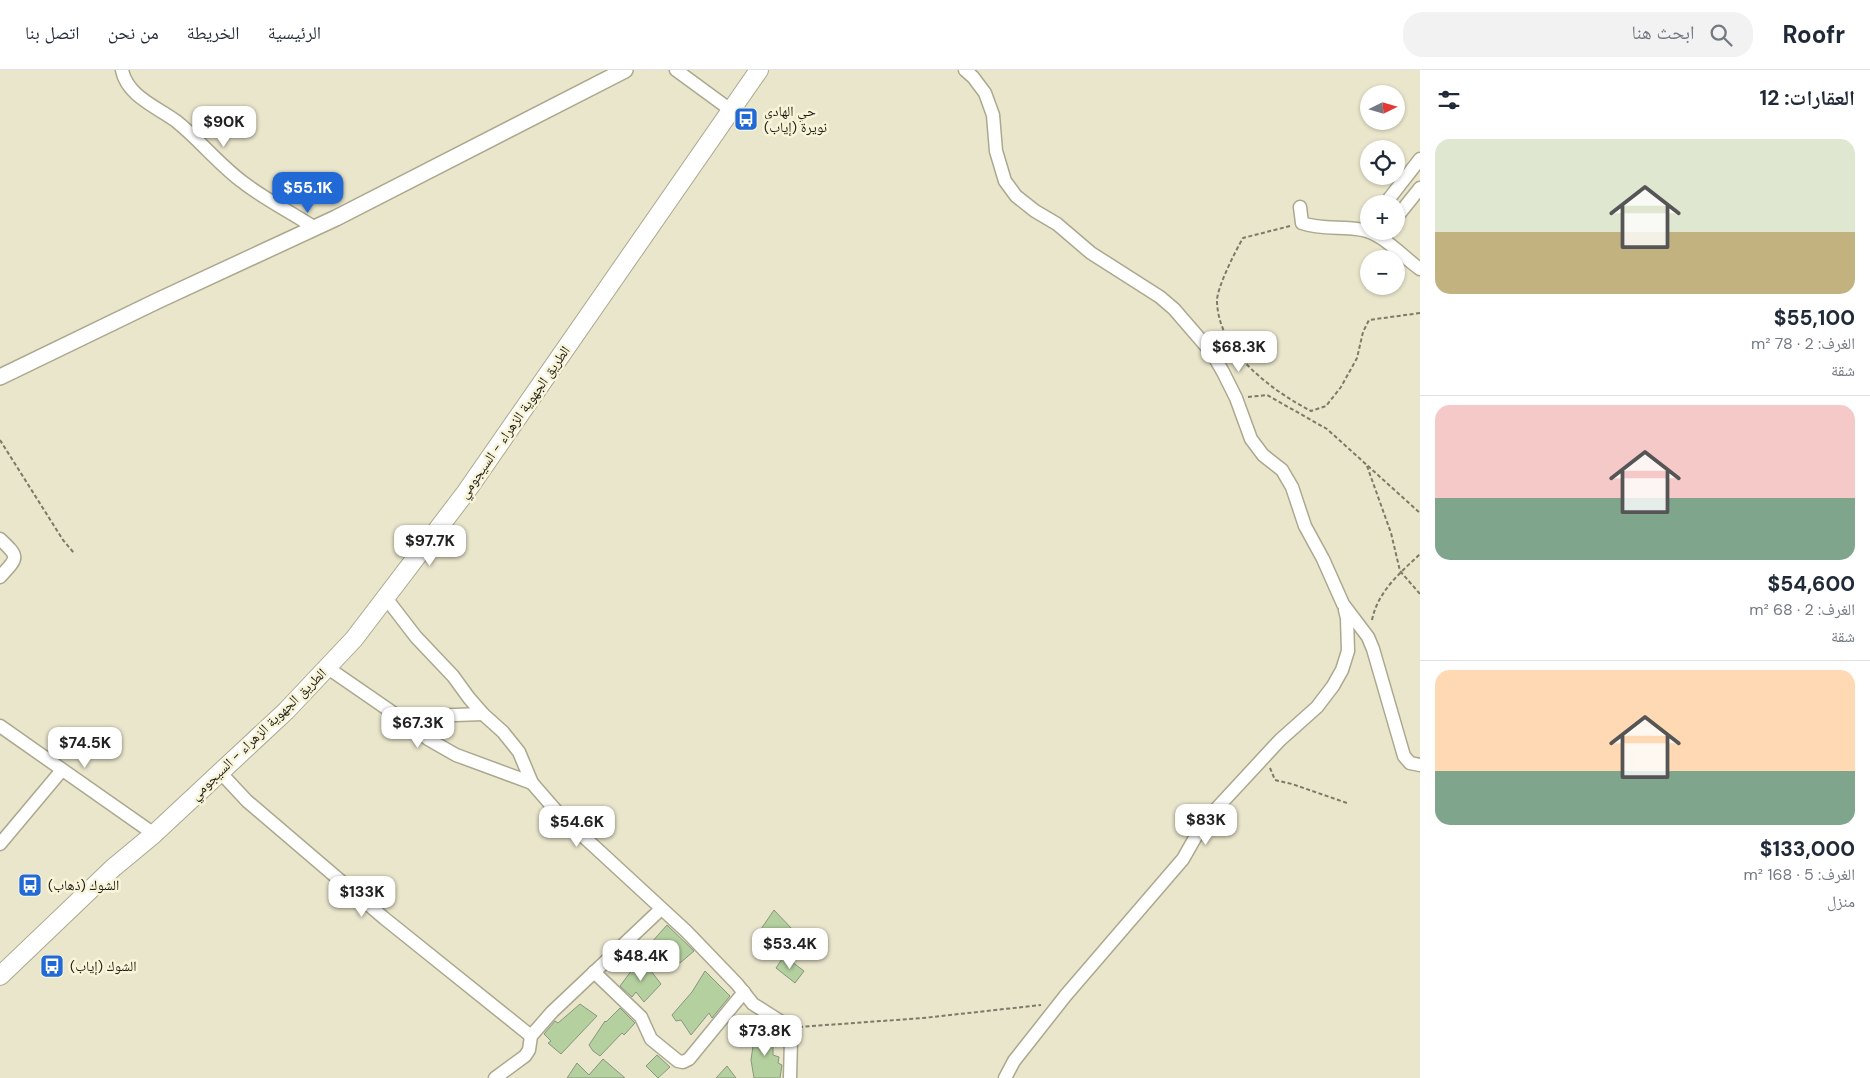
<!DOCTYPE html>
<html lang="ar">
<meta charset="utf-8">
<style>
:root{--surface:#fff;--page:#f2f2f3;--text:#1f2937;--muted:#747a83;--line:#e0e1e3;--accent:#2169d4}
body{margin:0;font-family:"DM Sans","Noto Naskh Arabic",sans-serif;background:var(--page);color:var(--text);direction:rtl;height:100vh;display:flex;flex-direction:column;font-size:19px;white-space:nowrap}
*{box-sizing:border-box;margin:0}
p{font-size:16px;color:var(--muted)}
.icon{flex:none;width:28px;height:28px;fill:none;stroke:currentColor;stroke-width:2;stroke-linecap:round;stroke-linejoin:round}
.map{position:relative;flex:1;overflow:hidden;direction:ltr}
.details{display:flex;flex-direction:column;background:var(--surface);width:450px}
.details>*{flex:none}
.needle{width:32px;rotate:85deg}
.controls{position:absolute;left:1360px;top:15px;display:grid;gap:10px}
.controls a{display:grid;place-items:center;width:45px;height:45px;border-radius:50%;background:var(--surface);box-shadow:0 1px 4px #0004;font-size:25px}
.price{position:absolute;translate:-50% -42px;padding:0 11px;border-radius:10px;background:#fff;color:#222;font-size:16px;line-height:32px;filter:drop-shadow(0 1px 2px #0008)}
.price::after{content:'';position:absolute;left:50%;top:30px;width:15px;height:11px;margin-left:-8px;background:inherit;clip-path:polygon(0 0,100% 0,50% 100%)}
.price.selected{background:var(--accent);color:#fff}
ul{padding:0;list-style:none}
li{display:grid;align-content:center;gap:10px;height:265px;padding:0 15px}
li+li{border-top:1px solid var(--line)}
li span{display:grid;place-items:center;height:155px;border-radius:15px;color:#555}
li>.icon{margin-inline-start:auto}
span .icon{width:90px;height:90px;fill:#fffc;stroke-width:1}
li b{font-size:21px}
h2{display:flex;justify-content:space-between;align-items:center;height:60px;padding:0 15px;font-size:21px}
header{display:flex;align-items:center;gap:30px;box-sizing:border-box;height:70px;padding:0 25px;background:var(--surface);border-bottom:1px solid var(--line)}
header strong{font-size:24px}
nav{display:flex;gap:28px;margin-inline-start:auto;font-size:18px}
.search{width:350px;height:45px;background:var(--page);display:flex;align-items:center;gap:12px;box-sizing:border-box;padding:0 18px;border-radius:20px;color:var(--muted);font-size:19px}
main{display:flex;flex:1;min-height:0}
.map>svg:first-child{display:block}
.building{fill:#b4d09e;stroke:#88957f}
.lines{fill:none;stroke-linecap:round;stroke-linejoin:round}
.minor-casing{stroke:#aba88e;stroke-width:15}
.tertiary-casing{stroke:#aba88e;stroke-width:18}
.secondary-casing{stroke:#aba88e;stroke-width:20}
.path{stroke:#7c7a68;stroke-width:2;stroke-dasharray:4 2.5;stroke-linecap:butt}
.minor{stroke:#fff;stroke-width:12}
.tertiary{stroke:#fff;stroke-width:15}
.secondary{stroke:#fff;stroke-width:18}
.labels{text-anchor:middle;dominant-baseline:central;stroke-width:5;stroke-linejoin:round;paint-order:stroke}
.poi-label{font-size:14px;fill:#1f1e14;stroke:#f8f4d9;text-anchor:start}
.street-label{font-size:14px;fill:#1f1e14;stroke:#f8f4d9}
</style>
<header>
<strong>Roofr</strong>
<div class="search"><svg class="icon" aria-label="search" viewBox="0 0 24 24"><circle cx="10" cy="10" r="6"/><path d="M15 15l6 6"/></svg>ابحث هنا</div>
<nav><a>الرئيسية</a><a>الخريطة</a><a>من نحن</a><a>اتصل بنا</a></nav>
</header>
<main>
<section class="details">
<h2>العقارات: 12<svg class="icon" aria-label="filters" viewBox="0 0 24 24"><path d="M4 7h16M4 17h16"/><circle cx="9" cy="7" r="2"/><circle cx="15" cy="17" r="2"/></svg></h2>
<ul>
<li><span style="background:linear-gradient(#dfe7d0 60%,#c2b280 0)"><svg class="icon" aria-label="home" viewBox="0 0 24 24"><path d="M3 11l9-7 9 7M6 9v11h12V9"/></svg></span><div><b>$55,100</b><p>الغرف: 2 · 78 m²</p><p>شقة</p></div></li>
<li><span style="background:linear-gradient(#f6c9c9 60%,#7fa58c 0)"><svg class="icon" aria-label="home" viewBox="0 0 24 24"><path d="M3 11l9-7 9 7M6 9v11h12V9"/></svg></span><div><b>$54,600</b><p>الغرف: 2 · 68 m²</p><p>شقة</p></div></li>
<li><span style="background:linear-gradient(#ffd9b3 65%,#7fa58c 0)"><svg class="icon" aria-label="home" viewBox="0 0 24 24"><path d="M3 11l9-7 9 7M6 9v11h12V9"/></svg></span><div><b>$133,000</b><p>الغرف: 5 · 168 m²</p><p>منزل</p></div></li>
</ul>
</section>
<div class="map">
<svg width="1420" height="1008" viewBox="0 0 1420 1008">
<rect width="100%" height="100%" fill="#eae6cc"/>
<g class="building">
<path d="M774 840 793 860 779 878 759 862Z"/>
<path d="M667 855 694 881 680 893 666 877 660 883 651 873Z"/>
<path d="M638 872 647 883 635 892 627 882Z"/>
<path d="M784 886 804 901 795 913 776 898Z"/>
<path d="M641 888 661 914 644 932 636 922 632 927 620 916Z"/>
<path d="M705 901 730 926 712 948 709 943 691 965 681 950 676 951 672 945 692 922Z"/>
<path d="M580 934 597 946 561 984 548 973 551 971 544 964 555 951 558 953Z"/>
<path d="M620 938 635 953 624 965 622 963 600 986 593 981 589 975 605 951 606 952Z"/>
<path d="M763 961H773V985L779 987 778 993 782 995 780 1008H754L751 990 754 969Z"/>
<path d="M657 985 670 997 658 1008 646 996Z"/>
<path d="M603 989 625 1008H567L577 993 589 1005Z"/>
<path d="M727 996 736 1008H716Z"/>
</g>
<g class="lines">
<g class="minor-casing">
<g id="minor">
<path d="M122 0C127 26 157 37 176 51 200 70 219 95 244 113 266 130 291 142 315 158"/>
<path d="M676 0 732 41"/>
<path d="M965 0 973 7 985 23 993 45 996 81 1005 111 1016 126 1035 141 1057 154 1091 183 1160 227 1174 239 1212 283 1223 302 1236 328 1251 369 1263 385 1282 400 1292 417 1305 456 1323 489 1343 534 1368 567 1373 579 1404 686 1410 693 1420 695"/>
<path d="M1385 134 1420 89"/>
<path d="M1300 137 1302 153C1322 160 1342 156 1363 160 1382 163 1404 188 1420 199"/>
<path d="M1396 148 1420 118"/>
<path d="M0 469C20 488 18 487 0 507"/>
<path d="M386 528 416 567 453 606 469 628 483 644 503 662 519 682 532 713 558 743 686 861 737 914 753 934 780 951 788 958 791 970 790 1008"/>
<path d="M328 598 399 647 428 669 456 685 532 713"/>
<path d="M399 647 483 644"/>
<path d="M0 656 154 764"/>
<path d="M219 701 247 731 384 848 531 966"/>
<path d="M0 774 62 700"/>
<path d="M594 902 641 947 651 969 678 991 683 992 689 989 744 922"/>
<path d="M495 1008 525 986 529 980 531 966 552 942 661 839"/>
<path d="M1005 1008 1014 991 1066 925 1183 789 1204 752 1280 670 1317 637 1333 616 1342 600 1348 581 1347 548 1345 540"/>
</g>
</g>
<g class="tertiary-casing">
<path id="tertiary" d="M0 307 157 231 336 148 625 0"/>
</g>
<g class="secondary-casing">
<path id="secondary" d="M0 906 113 798 154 764 286 641 354 569 466 422 759 0"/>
</g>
<g class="path">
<path d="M1290 156 1243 168C1236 180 1216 219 1217 232 1219 282 1271 320 1311 341L1326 336 1341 317 1357 288 1363 262 1369 250 1420 243"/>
<path d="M1248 327 1267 325 1327 359 1420 443"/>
<path d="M0 370 63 470 74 483"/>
<path d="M1367 396 1391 463 1400 501 1420 524"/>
<path d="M1372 550C1378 521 1400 503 1420 484"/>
<path d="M1270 698 1275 710 1292 714 1347 733"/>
<path d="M799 957 923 948 1041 935"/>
</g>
<use href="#minor" class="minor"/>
<use href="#tertiary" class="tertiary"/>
<use href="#secondary" class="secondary"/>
</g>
<defs>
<g id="bus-square" transform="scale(1.25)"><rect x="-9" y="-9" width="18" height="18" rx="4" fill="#2169d4" stroke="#f8f4d9"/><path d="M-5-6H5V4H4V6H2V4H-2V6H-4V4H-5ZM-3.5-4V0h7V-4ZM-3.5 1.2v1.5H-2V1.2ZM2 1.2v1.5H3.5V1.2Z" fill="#fff"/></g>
</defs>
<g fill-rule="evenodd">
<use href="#bus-square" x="746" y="49"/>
<use href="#bus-square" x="30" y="815"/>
<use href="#bus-square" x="52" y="896"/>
</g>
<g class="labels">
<g class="poi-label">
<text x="764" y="41">حي الهادي<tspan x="764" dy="16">نويرة (إياب)</tspan></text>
<text x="48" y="815">الشوك (ذهاب)</text>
<text x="70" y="896">الشوك (إياب)</text>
</g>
<g class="street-label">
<text transform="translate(514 352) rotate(-55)">الطريق الجهوية الزهراء - السيجومي</text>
<text transform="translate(258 664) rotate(-44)">الطريق الجهوية الزهراء - السيجومي</text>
</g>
</g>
</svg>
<div class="controls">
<a><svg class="needle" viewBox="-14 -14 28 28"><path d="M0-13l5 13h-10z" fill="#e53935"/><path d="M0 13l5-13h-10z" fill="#747a83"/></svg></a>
<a><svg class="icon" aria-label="locate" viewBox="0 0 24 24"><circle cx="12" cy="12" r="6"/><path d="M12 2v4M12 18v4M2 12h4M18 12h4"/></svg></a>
<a>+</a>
<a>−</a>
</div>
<b class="price" style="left:224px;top:78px">$90K</b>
<b class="price selected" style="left:308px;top:144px">$55.1K</b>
<b class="price" style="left:1239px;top:303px">$68.3K</b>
<b class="price" style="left:430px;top:497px">$97.7K</b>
<b class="price" style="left:418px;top:679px">$67.3K</b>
<b class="price" style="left:85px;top:699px">$74.5K</b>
<b class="price" style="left:1206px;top:776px">$83K</b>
<b class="price" style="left:577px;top:778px">$54.6K</b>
<b class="price" style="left:362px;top:848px">$133K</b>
<b class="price" style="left:790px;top:900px">$53.4K</b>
<b class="price" style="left:641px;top:912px">$48.4K</b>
<b class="price" style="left:765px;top:987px">$73.8K</b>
</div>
</main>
